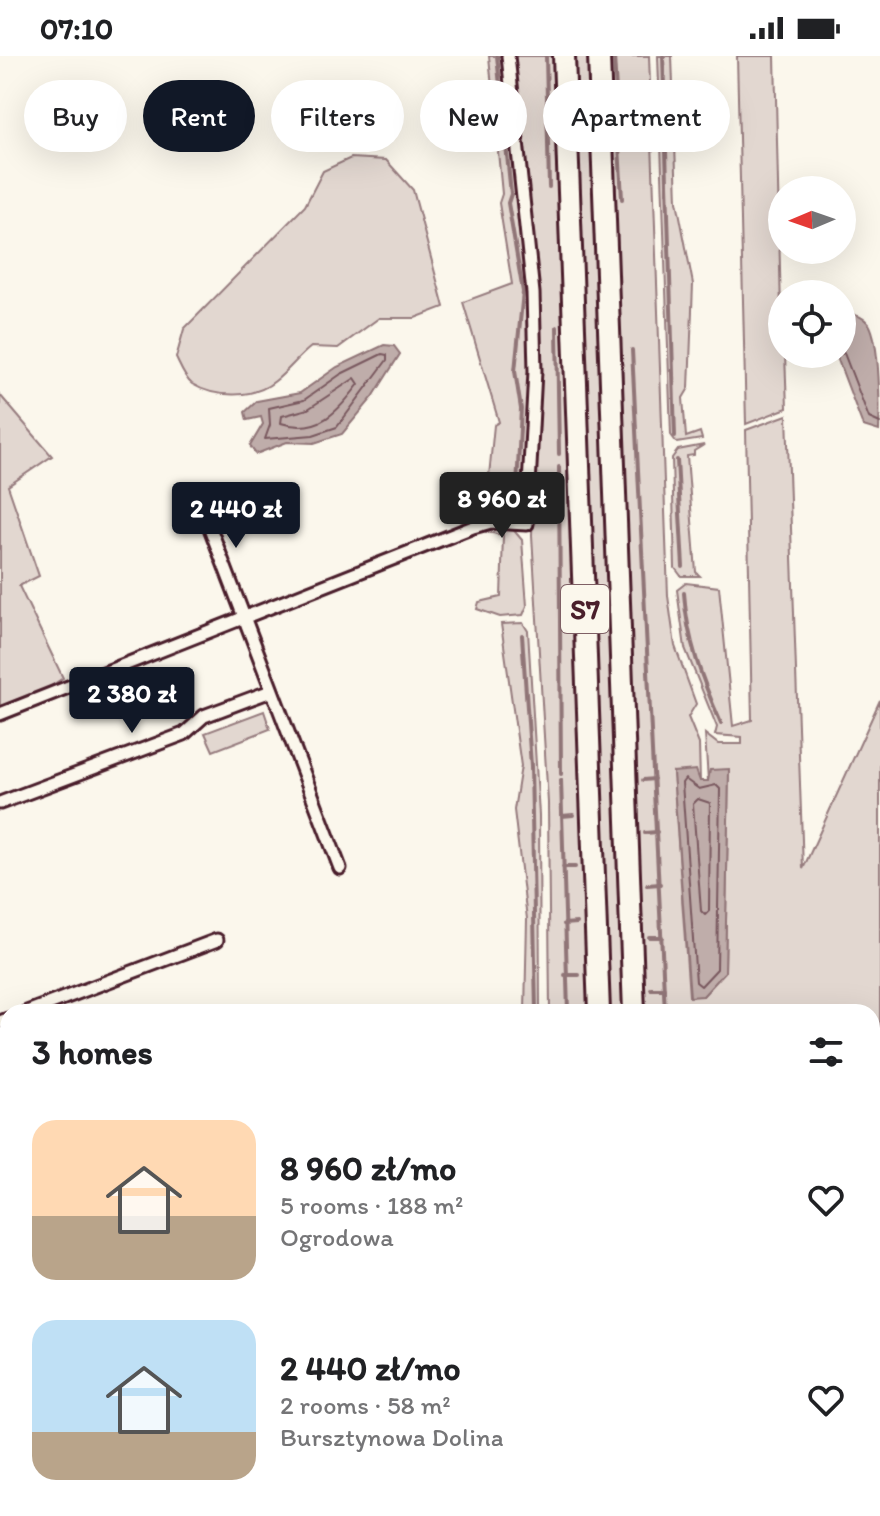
<!DOCTYPE html>
<meta charset="utf-8">
<style>
:root{--surface:#fff;--page:#f6f6f6;--text:#202124;--muted:#757577;--accent:#111827}
body{margin:0;font-family:Itim,sans-serif;background:var(--page);color:var(--text);height:100vh;display:flex;flex-direction:column;font-size:30px;white-space:nowrap}
*{box-sizing:border-box;margin:0}
p{font-size:26px;color:var(--muted)}
.icon{flex:none;width:44px;height:44px;fill:none;stroke:currentColor;stroke-width:2;stroke-linecap:round;stroke-linejoin:round}
.map{position:relative;flex:1;overflow:hidden}
.details{position:absolute;left:0px;top:948px;width:880px;height:512px;display:flex;flex-direction:column;background:var(--surface);border-radius:24px 24px 0 0;box-shadow:0 8px 32px #0002}
.details>*{flex:none}
.guide{position:absolute;left:24px;top:24px;width:832px;height:72px;display:flex;gap:16px}
.needle{width:52px;rotate:268deg}
.tools{position:absolute;left:768px;top:120px;display:grid;gap:16px}
.tools a{display:grid;place-items:center;width:88px;height:88px;border-radius:50%;background:var(--surface);box-shadow:0 8px 32px #0002;font-size:40px}
.price{position:absolute;translate:-50% -68px;padding:0 18px;border-radius:8px;background:var(--accent);color:#fff;font-size:26px;line-height:52px;filter:drop-shadow(0 2px 4px #0008)}
.price::after{content:'';position:absolute;left:50%;top:48px;width:24px;height:18px;margin-left:-12px;background:inherit;clip-path:polygon(0 0,100% 0,50% 100%)}
.price.selected{background:#222;color:#fff}
ul{padding:0;list-style:none}
li{display:flex;align-items:center;gap:24px;height:200px;padding:0 32px}
li span{display:grid;place-items:center;flex:none;width:224px;height:160px;border-radius:24px;color:#555}
li>.icon{margin-inline-start:auto}
span .icon{width:96px;height:96px;fill:#fffc;stroke-width:1}
li b{font-size:34px}
h2{display:flex;justify-content:space-between;align-items:center;height:96px;padding:0 32px;font-size:34px}
.tag{padding:0 28px;border-radius:36px;background:var(--surface);box-shadow:0 8px 32px #0002;font-size:28px;line-height:72px}
.tag.selected{background:var(--accent);color:#fff}
.status{display:flex;justify-content:space-between;align-items:center;height:56px;padding:0 40px;background:var(--surface);direction:ltr}
.status svg{height:22px;fill:currentColor}
.map>svg:first-child{display:block}
.green{fill:#e2d7d0;stroke:#967b7e;stroke-width:2}
.water{fill:#bfadaa;stroke:#907477;stroke-width:2}
.lines{fill:none;stroke-linecap:round;stroke-linejoin:round}
.shore{stroke:#79585e;stroke-width:2}
.stream{stroke:#907477;stroke-width:4}
.minor-casing{stroke:#4a1f2b;stroke-width:17}
.motorway-casing{stroke:#4a1f2b;stroke-width:26}
.minor{stroke:#fbf7ec;stroke-width:11}
.motorway{stroke:#fbf7ec;stroke-width:20}
.labels{text-anchor:middle;dominant-baseline:central;stroke-width:6;stroke-linejoin:round;paint-order:stroke}
.shield{fill:#fbf7ec;stroke:#7f6065;stroke-width:2}
.shield-label{font-size:28px;font-weight:bold;fill:#4a1f2b}
</style>
<div class="status"><b>07:10</b><svg viewBox="0 0 49 12"><path d="M0 12V9h3v3zM5 12V6h3v6zM10 12V3h3v9zM15 12V0h3v12zM26 1h20v11H26zM47 4h2v5h-2z"/></svg></div>
<div class="map">
<svg width="880" height="1460" viewBox="0 0 880 1460">
<rect width="100%" height="100%" fill="#fbf7ec"/>
<filter id="ink" filterUnits="userSpaceOnUse"><feTurbulence type="fractalNoise" baseFrequency=".0125" numOctaves="2"/><feDisplacementMap in="SourceGraphic" scale="16" xChannelSelector="R" yChannelSelector="G"/><feConvolveMatrix kernelMatrix="1 2 1 2 8 2 1 2 1" color-interpolation-filters="sRGB"/></filter>
<g filter="url(#ink)">
<g class="green">
<path d="M489 0H503L525 193 530 283 523 447 515 460 484 464 482 452 504 448 506 430 489 420 494 369 499 366 463 246 512 228 499 147 502 138Z"/>
<path d="M513 0H554L589 956H550L548 747 532 479 540 266Z"/>
<path d="M572 0H592L627 956H607Z"/>
<path d="M610 0H649L668 540 675 590 696 648 688 661 699 688 700 726 673 716 689 940H703L725 915 729 714H710L708 725 705 678 718 688H742V681L715 679 717 671 685 592 677 534 686 527 719 531 733 670 752 664 746 374 787 359 803 813 880 644V1074L872 1070V956H645Z"/>
<path d="M658 0H672L677 145 693 228 689 332 683 342 686 381 700 376 702 383 677 387 671 379Z"/>
<path d="M737 0H775L782 298H785L787 352 746 368Z"/>
<path d="M351 102 386 104 413 134 444 251 415 262H379L338 292 311 291C298 301 288 315 275 325 254 343 215 342 192 328 185 323 180 310 176 302L184 273 305 150 323 115Z"/>
<path d="M0 339 52 400 8 430 39 520 19 530 63 622 45 634 0 651Z"/>
<path d="M704 389 694 395V399L687 400 696 516 700 520H681L675 512 672 402 678 394Z"/>
<path d="M485 470 511 471 522 484 527 550 523 559 500 561 477 553 479 546 501 541 503 479 486 476Z"/>
<path d="M523 567 528 575 539 759 540 956H525L527 863 514 754 521 710 501 568Z"/>
<path d="M264 655 270 673 213 695 205 677Z"/>
<rect x="770" y="1452" width="54" height="8"/>
</g>
<g class="water">
<path d="M847 257C856 259 863 260 869 268 880 286 880 354 879 375L863 370 838 304 837 298H842V258Z"/>
<path d="M384 289 394 290 400 298 373 341 342 378 314 387 287 386 256 398 250 390 263 368 261 361 247 364 245 356 257 345 300 337 337 311Z"/>
<path d="M729 713 725 916 703 940 690 941 673 716 696 714 700 725H708L710 714Z"/>
</g>
<g class="lines">
<g class="shore">
<path d="M842 292 869 362 880 367"/>
<path d="M382 298 387 299V304L337 371 313 379 265 383 270 369 269 352 304 344 341 318Z"/>
<path d="M355 322 359 328C338 355 319 379 281 367L282 360 308 353Z"/>
<path d="M685 723 699 733 716 729 720 733 717 913 701 930 696 926 682 727Z"/>
<path d="M698 743 710 747 709 855 705 859 701 855 693 748Z"/>
</g>
<g class="stream">
<path d="M497 0 511 138 508 147 523 236 515 315 521 353 516 450 510 456"/>
<path d="M546 0 549 131"/>
<path d="M614 0 622 143"/>
<path d="M663 0 675 380"/>
<path d="M557 271 559 398"/>
<path d="M632 294 665 956"/>
<path d="M677 404 683 511"/>
<path d="M559 411 561 718"/>
<path d="M492 459 502 458"/>
<path d="M684 537C687 584 702 624 721 667"/>
<path d="M522 579 531 710 536 956"/>
<path d="M561 724 568 956"/>
<path d="M643 724 654 723"/>
<path d="M562 760 573 759"/>
<path d="M645 777 657 776"/>
<path d="M563 811H575"/>
<path d="M647 829 660 828"/>
<path d="M564 868 577 867"/>
<path d="M649 881H662"/>
<path d="M565 919H579"/>
<path d="M651 933H664"/>
<path d="M599 1452V1460"/>
<path d="M666 1452 667 1460"/>
</g>
<g class="minor-casing">
<g id="minor">
<path d="M197 438 340 812"/>
<path d="M0 658 473 471 491 466 527 468 535 315 533 237 508 0"/>
<path d="M0 747 184 678 204 660 271 635"/>
<path d="M27 956 217 884"/>
<path d="M0 966 8 963"/>
<path d="M312 1452 331 1460"/>
<path d="M156 1460 179 1452"/>
</g>
</g>
<g class="motorway-casing">
<g id="motorway">
<path d="M564 0 599 956"/>
<path d="M599 0 634 956"/>
<path d="M616 1452V1460"/>
<path d="M651 1452V1460"/>
</g>
</g>
<use href="#minor" class="minor"/>
<use href="#motorway" class="motorway"/>
</g>
</g>
<g class="labels">
<rect class="shield" x="561" y="529" width="48" height="48" rx="6"/>
<g class="shield-label">
<text x="585" y="553">S7</text>
</g>
</g>
</svg>
<div class="tools">
<a><svg class="needle" viewBox="-14 -14 28 28"><path d="M0-13l5 13h-10z" fill="#e53935"/><path d="M0 13l5-13h-10z" fill="#757577"/></svg></a>
<a><svg class="icon" aria-label="locate" viewBox="0 0 24 24"><circle cx="12" cy="12" r="6"/><path d="M12 2v4M12 18v4M2 12h4M18 12h4"/></svg></a>
</div>
<b class="price selected" style="left:502px;top:484px">8 960 zł</b>
<b class="price" style="left:236px;top:494px">2 440 zł</b>
<b class="price" style="left:132px;top:679px">2 380 zł</b>
<div class="guide">
<a class="tag">Buy</a>
<a class="tag selected">Rent</a>
<a class="tag">Filters</a>
<a class="tag">New</a>
<a class="tag">Apartment</a>
</div>
<section class="details">
<h2>3 homes<svg class="icon" aria-label="filters" viewBox="0 0 24 24"><path d="M4 7h16M4 17h16"/><circle cx="9" cy="7" r="2"/><circle cx="15" cy="17" r="2"/></svg></h2>
<ul>
<li><span style="background:linear-gradient(#ffd9b3 60%,#b9a48a 0)"><svg class="icon" aria-label="home" viewBox="0 0 24 24"><path d="M3 11l9-7 9 7M6 9v11h12V9"/></svg></span><div><b>8 960 zł/mo</b><p>5 rooms · 188 m²</p><p>Ogrodowa</p></div><svg class="icon" aria-label="heart" viewBox="0 0 24 24"><path d="M12 20l-8-8c-3-5 5-10 8-4 3-6 11-1 8 4z"/></svg></li>
<li><span style="background:linear-gradient(#bfe0f5 70%,#b9a48a 0)"><svg class="icon" aria-label="home" viewBox="0 0 24 24"><path d="M3 11l9-7 9 7M6 9v11h12V9"/></svg></span><div><b>2 440 zł/mo</b><p>2 rooms · 58 m²</p><p>Bursztynowa Dolina</p></div><svg class="icon" aria-label="heart" viewBox="0 0 24 24"><path d="M12 20l-8-8c-3-5 5-10 8-4 3-6 11-1 8 4z"/></svg></li>
</ul>
</section>
</div>
